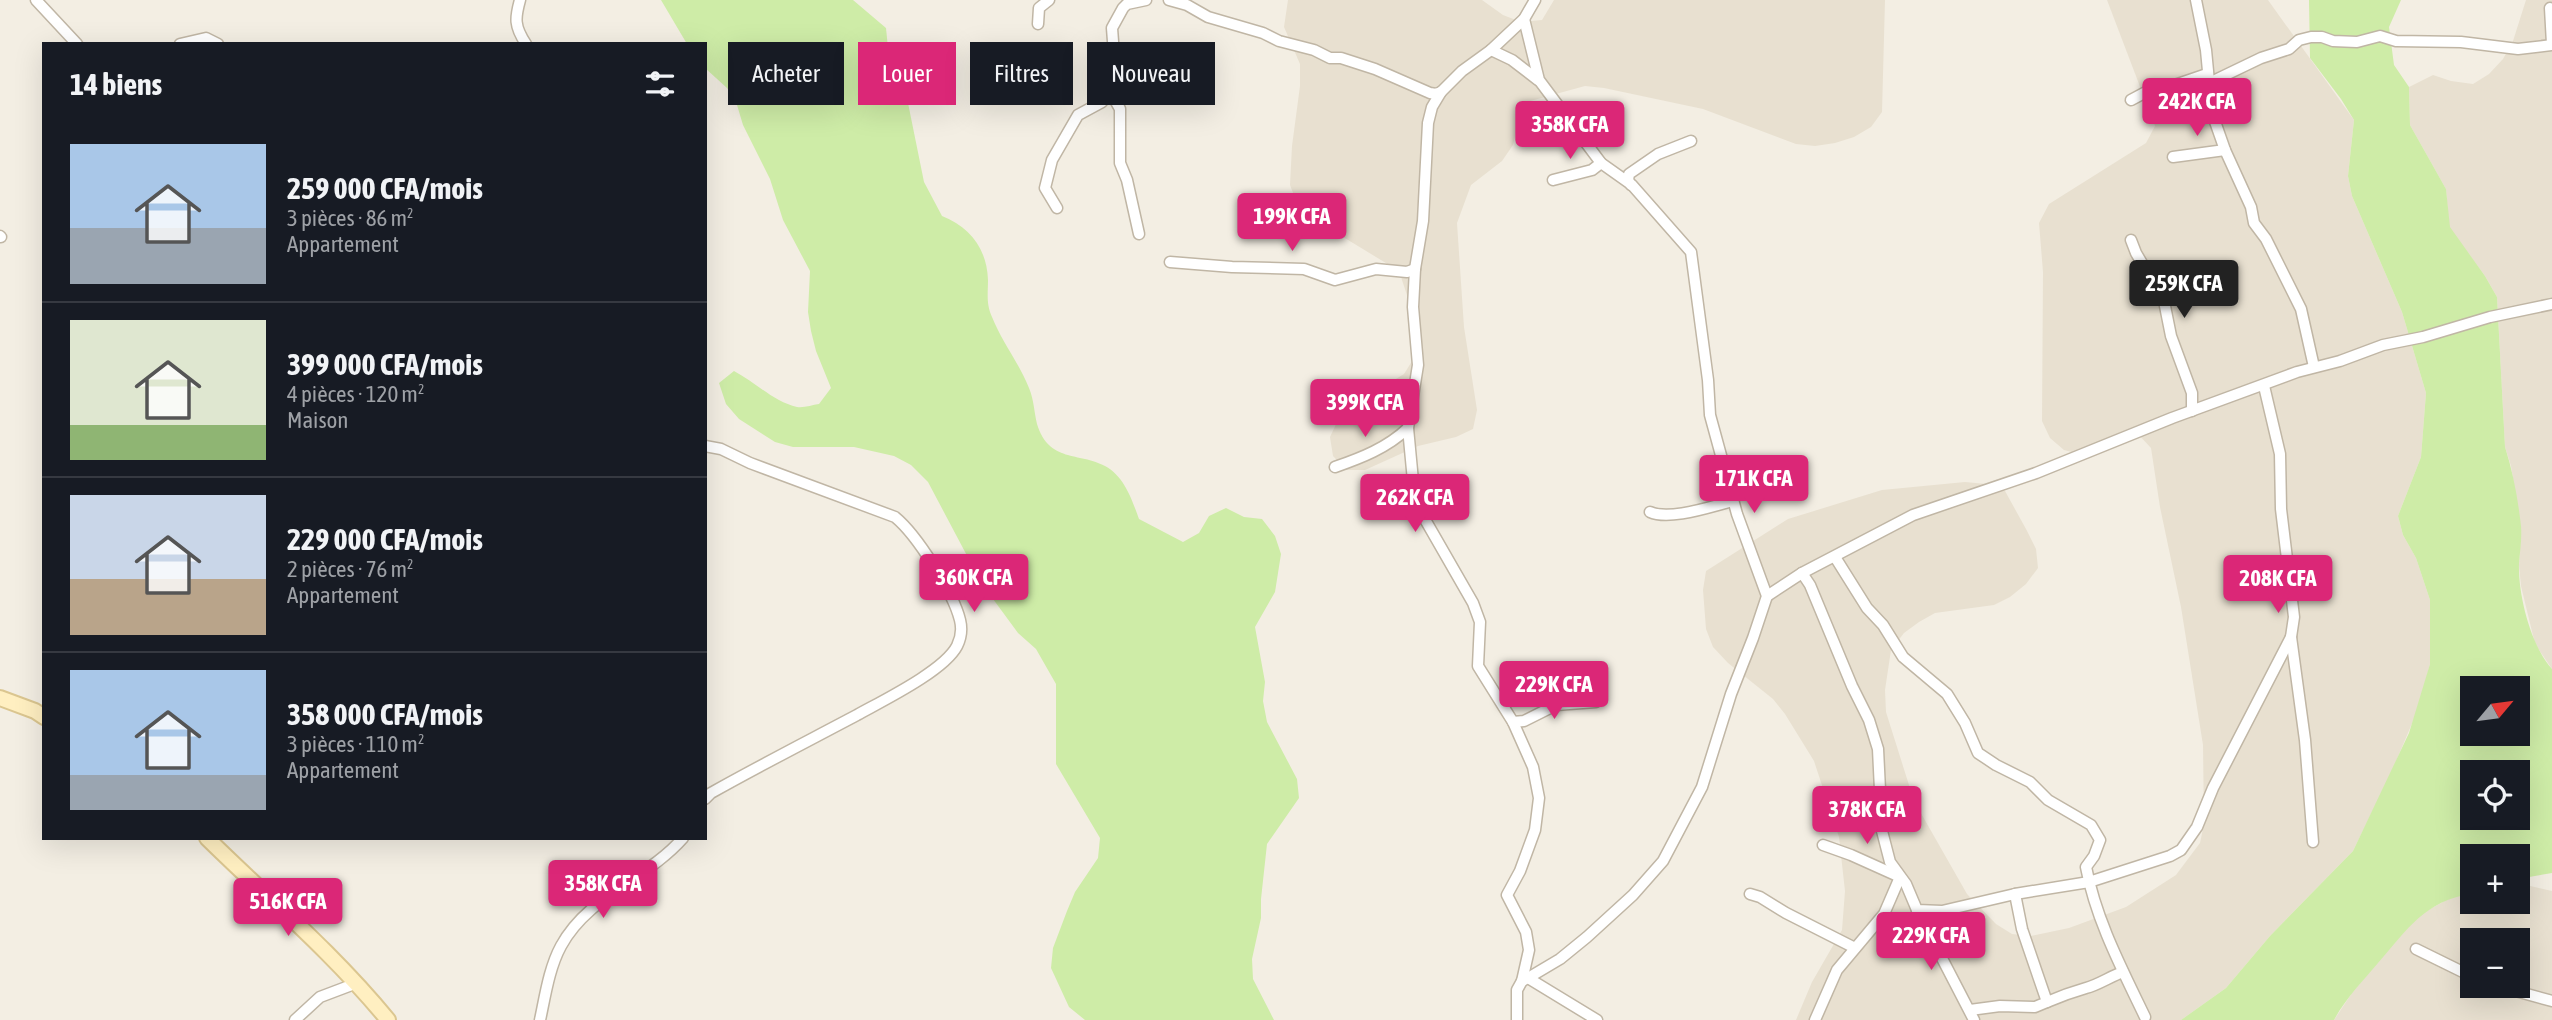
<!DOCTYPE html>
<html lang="fr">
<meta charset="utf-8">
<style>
:root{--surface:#171b24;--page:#242831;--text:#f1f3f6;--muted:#9ea1a6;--line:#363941;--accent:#db2777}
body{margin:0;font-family:"Asap Condensed",sans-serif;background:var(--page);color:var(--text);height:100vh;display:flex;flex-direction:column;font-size:26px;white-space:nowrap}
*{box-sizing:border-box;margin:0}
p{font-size:23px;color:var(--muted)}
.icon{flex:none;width:38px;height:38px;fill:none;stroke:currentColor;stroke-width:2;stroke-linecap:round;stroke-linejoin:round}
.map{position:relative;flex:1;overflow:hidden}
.panel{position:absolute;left:42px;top:42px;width:665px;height:798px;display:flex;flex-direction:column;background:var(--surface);border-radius:0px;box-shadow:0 7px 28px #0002}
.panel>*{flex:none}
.banner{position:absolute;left:728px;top:42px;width:665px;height:63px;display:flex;gap:14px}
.needle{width:46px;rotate:61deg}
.tools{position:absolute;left:2460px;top:676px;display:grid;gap:14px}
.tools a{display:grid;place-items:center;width:70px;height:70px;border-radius:0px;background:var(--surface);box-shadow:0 7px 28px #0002;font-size:35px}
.price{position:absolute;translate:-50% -60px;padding:0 16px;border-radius:7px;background:var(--accent);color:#fff;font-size:23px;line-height:46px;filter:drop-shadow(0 2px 4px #0008)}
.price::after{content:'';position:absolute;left:50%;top:42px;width:21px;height:16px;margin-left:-10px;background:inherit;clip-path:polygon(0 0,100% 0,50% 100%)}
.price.active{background:#222;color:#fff}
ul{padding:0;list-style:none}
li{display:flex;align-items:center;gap:21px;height:175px;padding:0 28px}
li+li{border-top:2px solid var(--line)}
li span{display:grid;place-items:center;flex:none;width:196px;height:140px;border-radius:0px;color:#555}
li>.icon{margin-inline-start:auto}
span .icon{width:84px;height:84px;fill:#fffc;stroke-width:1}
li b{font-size:30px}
h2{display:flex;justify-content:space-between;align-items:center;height:84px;padding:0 28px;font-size:30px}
.chip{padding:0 24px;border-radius:0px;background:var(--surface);box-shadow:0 7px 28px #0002;font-size:24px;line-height:63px}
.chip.active{background:var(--accent);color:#fff}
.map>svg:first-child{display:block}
.residential{fill:#e8e0d0;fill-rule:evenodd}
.green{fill:#ceeca7;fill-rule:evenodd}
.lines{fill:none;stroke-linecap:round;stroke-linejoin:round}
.street-casing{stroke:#c0b6a5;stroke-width:13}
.secondary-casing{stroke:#dbc690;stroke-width:18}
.street{stroke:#fff;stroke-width:10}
.secondary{stroke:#ffefc1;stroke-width:14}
</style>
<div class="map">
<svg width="2552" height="1020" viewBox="0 0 2552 1020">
<rect width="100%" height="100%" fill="#f3eee3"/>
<g class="residential">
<path d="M1288 0H1482L1503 15 1521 22 1542 20 1554 0H1885L1882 112 1871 127 1854 137 1835 143 1815 146 1796 144 1703 109 1604 88 1585 86 1523 103 1513 145 1502 161 1471 185 1457 223 1464 327 1477 410 1473 429 1456 437 1418 446 1365 470H1346L1333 456 1330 437 1338 420 1352 406 1404 374 1414 358V316L1399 271 1330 229 1298 206 1290 185 1292 146 1300 86V64L1284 27Z"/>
<path d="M2107 0H2268L2354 120 2348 176 2352 196 2402 312 2426 393 2421 457 2398 516 2403 535 2416 558 2430 600V664L2419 707 2391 773 2353 851 2270 936 2226 988 2181 1020H1796L1812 982 1842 930 1845 891 1839 837 1814 761 1785 714 1773 699 1728 663 1713 647 1706 629 1703 590 1706 571 1788 519 1882 490 1965 482 1986 484 2005 491 2026 529 2036 549 2038 568 2026 584 2010 597 1994 605 1935 613 1919 622 1904 633 1891 650 1885 690 1886 712 1914 801 1967 894 1996 924 2012 934 2031 936 2069 928 2126 907 2176 875 2200 843 2204 824 2203 745 2181 607 2160 507 2151 448 2138 434 2083 455 2064 450 2050 438 2042 421 2043 272 2039 223 2049 204 2146 143 2155 126Z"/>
<path d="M2526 0H2552V669L2535 644 2521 586 2519 566 2521 529 2511 466 2505 447 2497 297 2485 276 2449 227 2446 189 2410 125 2409 87 2433 75 2451 81 2473 84 2489 74 2503 59 2513 41Z"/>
<path d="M2518 883 2552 891V1020H2334L2352 993 2407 927 2421 914 2454 896 2473 893V901H2518ZM2473 940H2518V985H2473Z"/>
</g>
<g class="green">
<path d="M661 0H853L886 28 888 48 908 103 924 182 942 216C970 227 987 249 988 280 988 294 986 304 992 317 1002 342 1019 363 1029 388 1034 400 1034 412 1037 424 1049 463 1079 452 1105 466 1125 477 1132 500 1139 519L1183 542 1199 533 1209 516 1226 508 1244 517 1262 519 1275 536 1281 554 1275 592 1255 627 1265 682 1263 701 1267 722 1297 779 1299 798 1267 844 1261 899V918L1252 959 1253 979 1274 1020H1085L1069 1007 1051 968 1053 948 1067 911 1075 892 1098 858 1100 838 1056 764V684L1036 649 1018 633 982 584 928 482 911 465 894 456 854 447H793L775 442 739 419 726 404 719 383 734 371C755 382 774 402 797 407 804 408 812 405 819 404L831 388 816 351 811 331 808 312 810 271 783 220 770 179 743 125 737 105 727 88 705 68V44H687Z"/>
<path d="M2309 0H2401L2389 27 2394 65 2409 87 2410 125 2446 189 2450 227 2485 276 2497 297 2505 447C2513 472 2518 499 2521 526 2522 539 2520 551 2519 564 2518 595 2531 646 2552 669V873L2518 879V856H2473V893C2423 902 2409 928 2378 963 2362 982 2346 998 2334 1020H2181L2226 988 2270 936 2353 851 2409 733 2430 664V600L2416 558 2403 535 2398 516 2421 457 2426 393 2402 312 2352 196 2348 176 2354 120 2341 99 2310 58ZM2473 688H2518V733H2473ZM2473 772H2518V817H2473Z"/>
</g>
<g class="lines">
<g class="street-casing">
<g id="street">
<path d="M36 0 77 44"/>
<path d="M520 0C515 18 514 26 526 44"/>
<path d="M1169 0 1187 5 1208 17 1263 33 1279 41 1314 50 1330 58H1341L1375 69 1430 93 1436 94 1441 92"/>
<path d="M1535 0 1524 19 1491 50 1462 71 1441 92 1432 107 1428 123 1423 221 1415 269 1413 307 1418 365 1408 428 1415 502 1473 603 1480 622 1478 666 1513 722 1533 767 1539 798 1535 830 1520 871 1507 895 1526 932 1529 950 1522 981 1528 978 1597 1020"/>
<path d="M2196 0 2206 50 2212 113 2225 150 2251 207 2254 223 2266 239 2301 309 2314 367"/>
<path d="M2550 8 2552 44"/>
<path d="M1524 19 1539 80 1601 163 1632 185 1691 252 1708 380 1710 415 1737 514 1767 596 1753 638 1731 694 1702 787 1663 861 1633 895 1587 937 1560 959 1528 978"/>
<path d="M1038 24 1039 8 1049 0"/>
<path d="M180 44 206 38 218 44"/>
<path d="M1491 50 1512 60 1538 80"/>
<path d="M2209 83 2261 58 2289 49 2299 40 2311 37H2322L2333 41 2357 42 2380 36 2396 41 2461 42 2518 49 2552 45"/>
<path d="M1110 91 1120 109V163L1127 180 1139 234"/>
<path d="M2131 100 2146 92 2169 87 2207 74"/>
<path d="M2173 157 2225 150"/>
<path d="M1553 180 1592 170 1601 163"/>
<path d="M1631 185 1628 180 1629 174 1658 154 1691 141"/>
<path d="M1057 208 1045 188 1052 160 1078 115 1102 102 1110 91 1115 68 1112 28 1123 8 1127 4 1146 0"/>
<path d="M0 236 1 237"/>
<path d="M2131 240 2136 253 2164 301 2171 336 2192 393V411"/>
<path d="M1170 262 1232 267 1304 269 1335 280 1376 269 1407 272 1415 269"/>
<path d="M2264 386 2280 454 2281 509 2294 617 2291 637 2305 740 2313 842"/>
<path d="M705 446 721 449 750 463 895 517C917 535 953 592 960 620 962 628 961 638 957 646 944 671 882 701 857 715 808 741 759 766 711 793L705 799"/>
<path d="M1335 467C1361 458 1387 448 1408 428"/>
<path d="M1650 512C1670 521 1712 506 1733 501"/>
<path d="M1835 557 1867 608 1883 625 1903 657 1947 694 1965 723 1978 753 1996 765 2030 782 2048 800 2091 825 2100 840 2094 856 2086 867C2096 920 2122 969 2145 1017"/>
<path d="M1802 573 1810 585 1852 686 1869 720 1878 749 1882 831 1890 862 1906 884 1917 910 1942 911 2015 894 2089 882 2170 856 2181 850 2197 827 2213 788 2291 637"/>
<path d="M1767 596 1802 573 1913 515 2036 473 2172 418 2297 372 2340 361 2383 345 2423 337 2490 317 2552 304"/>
<path d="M1513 722 1524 721 1556 705 1596 702"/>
<path d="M1750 894 1760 897 1786 913 1855 948"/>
<path d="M1917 910 1974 1020"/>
<path d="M2416 949 2473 977"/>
<path d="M2494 985 2552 1001"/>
<path d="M2047 1002C2061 996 2072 992 2086 988 2098 985 2111 976 2123 972"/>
<path d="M1970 1010 2000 1006 2035 1007 2047 1002 2022 929 2015 894"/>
<path d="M295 1020 320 997 357 983"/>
<path d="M540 1020C545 997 549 968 561 946 588 896 647 879 683 838"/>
<path d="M1517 1020V990L1522 981"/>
<path d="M1815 1020 1837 970 1884 914 1900 877 1851 855 1823 845"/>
</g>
</g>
<g class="secondary-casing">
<g id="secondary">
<path d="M0 698 35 711 44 717"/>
<path d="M207 838C268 898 333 953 388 1020"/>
</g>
</g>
<use href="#street" class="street"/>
<use href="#secondary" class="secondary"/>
</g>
</svg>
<div class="tools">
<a><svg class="needle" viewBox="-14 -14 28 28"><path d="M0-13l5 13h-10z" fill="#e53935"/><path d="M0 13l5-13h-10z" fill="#9ea1a6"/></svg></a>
<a><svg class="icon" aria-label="locate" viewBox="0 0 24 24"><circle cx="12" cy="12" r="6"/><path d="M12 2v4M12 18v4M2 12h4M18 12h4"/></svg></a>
<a>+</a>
<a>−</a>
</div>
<b class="price" style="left:2197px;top:138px">242K CFA</b>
<b class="price" style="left:1570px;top:161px">358K CFA</b>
<b class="price" style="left:1292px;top:253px">199K CFA</b>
<b class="price active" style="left:2184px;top:320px">259K CFA</b>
<b class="price" style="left:1365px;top:439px">399K CFA</b>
<b class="price" style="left:1754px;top:515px">171K CFA</b>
<b class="price" style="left:1415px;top:534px">262K CFA</b>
<b class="price" style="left:974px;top:614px">360K CFA</b>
<b class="price" style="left:2278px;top:615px">208K CFA</b>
<b class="price" style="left:1554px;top:721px">229K CFA</b>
<b class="price" style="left:1867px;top:846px">378K CFA</b>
<b class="price" style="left:603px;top:920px">358K CFA</b>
<b class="price" style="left:288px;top:938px">516K CFA</b>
<b class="price" style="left:1931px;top:972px">229K CFA</b>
<div class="banner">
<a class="chip">Acheter</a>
<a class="chip active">Louer</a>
<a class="chip">Filtres</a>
<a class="chip">Nouveau</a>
</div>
<section class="panel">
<h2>14 biens<svg class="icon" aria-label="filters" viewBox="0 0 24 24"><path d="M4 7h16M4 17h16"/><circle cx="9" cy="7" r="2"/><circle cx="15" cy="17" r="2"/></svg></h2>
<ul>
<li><span style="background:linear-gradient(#a9c7e8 60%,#9aa5b1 0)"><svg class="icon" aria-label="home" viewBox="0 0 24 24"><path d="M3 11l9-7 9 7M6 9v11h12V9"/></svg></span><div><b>259 000 CFA/mois</b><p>3 pièces · 86 m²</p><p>Appartement</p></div></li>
<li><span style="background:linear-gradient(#dfe7d0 75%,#8fb573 0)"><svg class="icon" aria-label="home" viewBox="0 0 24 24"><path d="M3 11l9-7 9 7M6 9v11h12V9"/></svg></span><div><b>399 000 CFA/mois</b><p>4 pièces · 120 m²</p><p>Maison</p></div></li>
<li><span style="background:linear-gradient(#c9d6e8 60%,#b9a48a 0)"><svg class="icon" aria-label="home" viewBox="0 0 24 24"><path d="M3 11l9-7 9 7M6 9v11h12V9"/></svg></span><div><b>229 000 CFA/mois</b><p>2 pièces · 76 m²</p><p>Appartement</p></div></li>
<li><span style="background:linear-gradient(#a9c7e8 75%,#9aa5b1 0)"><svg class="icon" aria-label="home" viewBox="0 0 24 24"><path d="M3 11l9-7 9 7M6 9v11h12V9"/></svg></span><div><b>358 000 CFA/mois</b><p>3 pièces · 110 m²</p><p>Appartement</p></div></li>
</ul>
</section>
</div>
